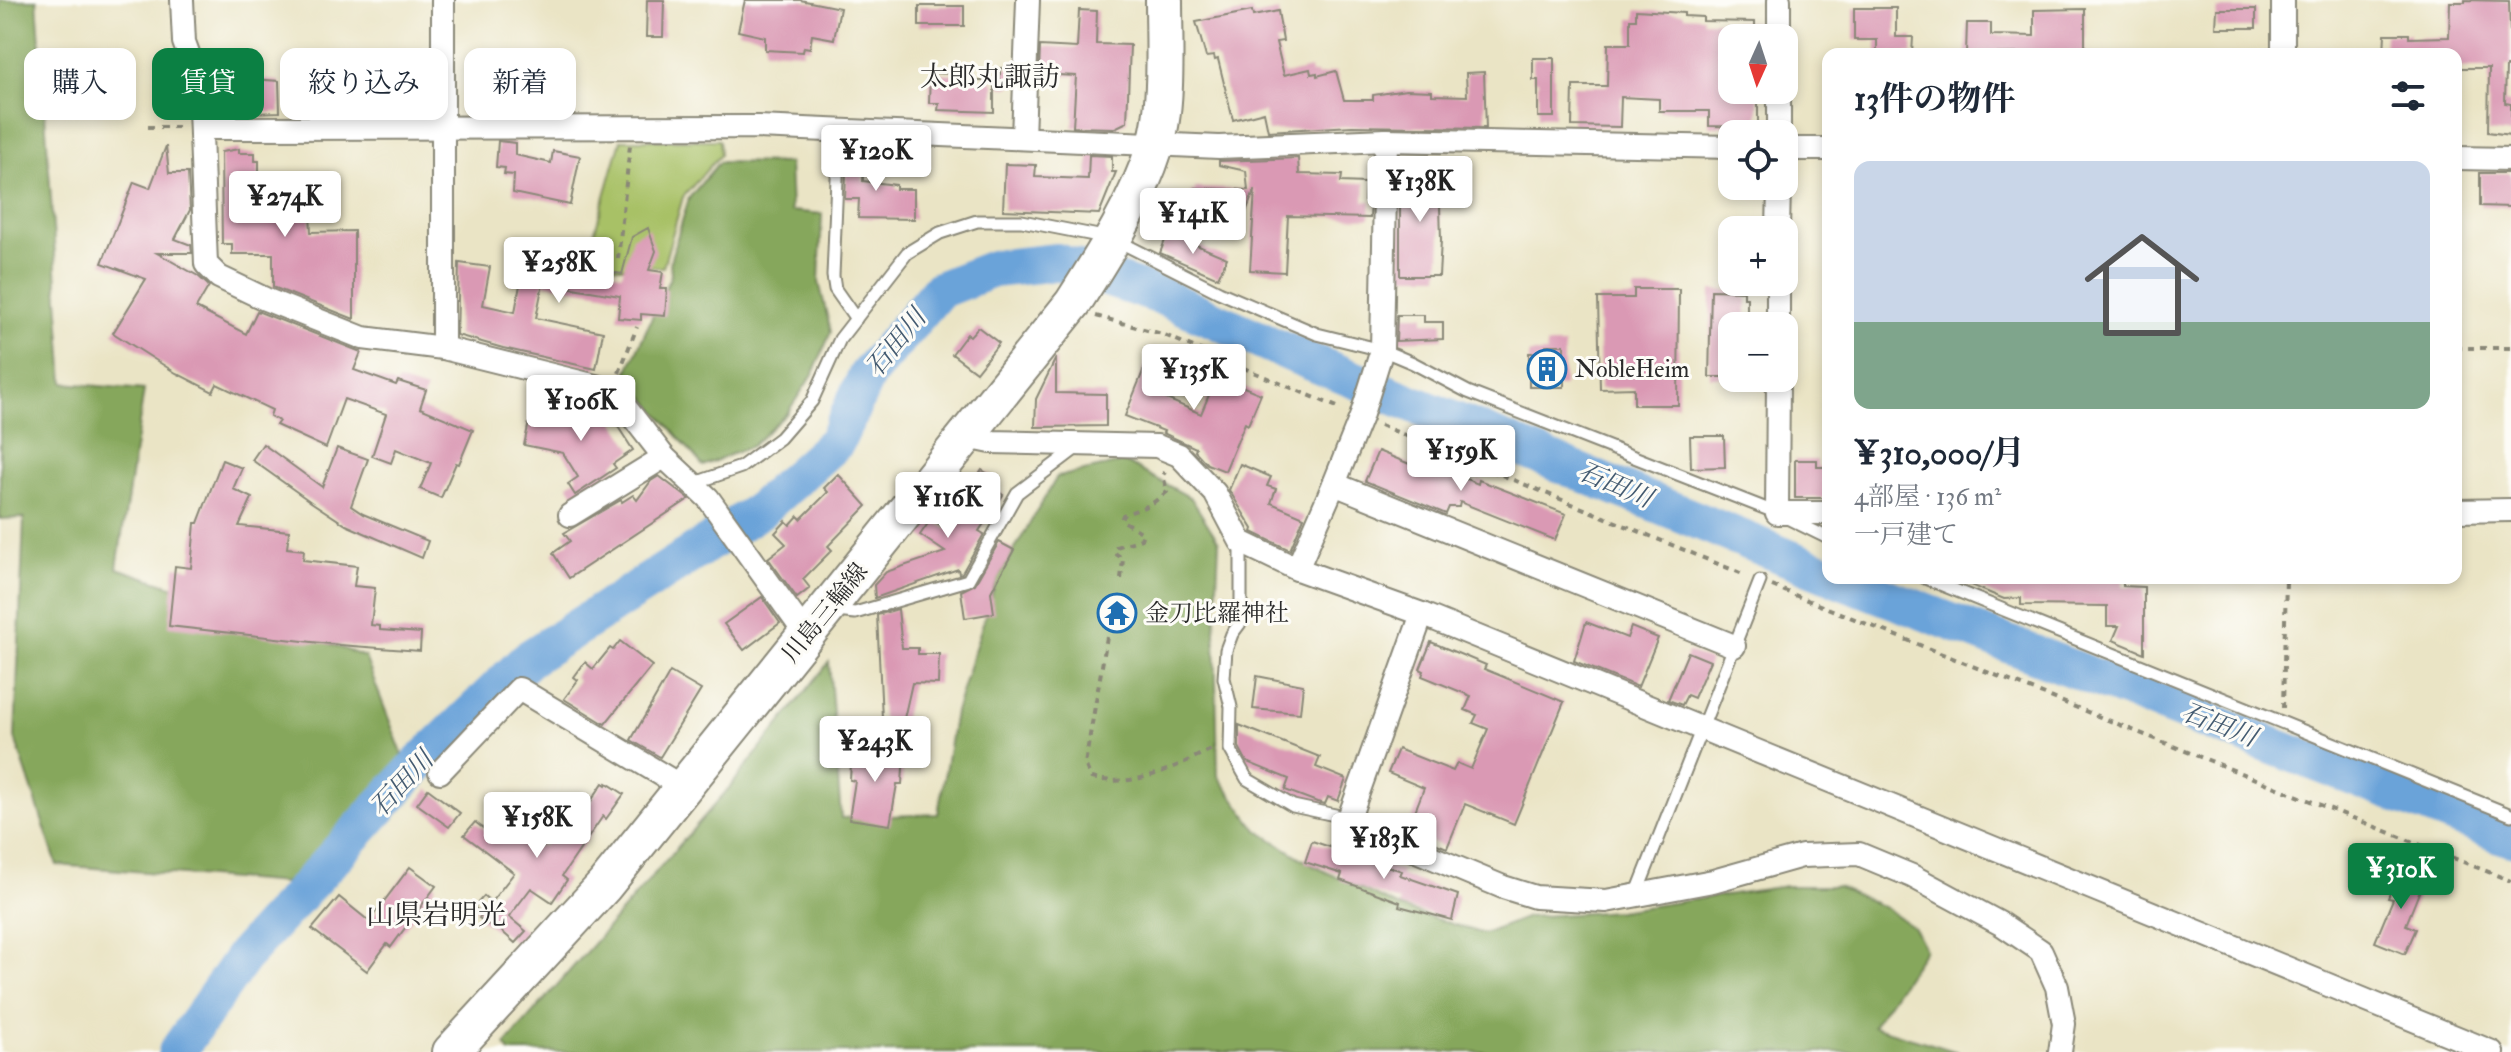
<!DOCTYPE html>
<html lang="ja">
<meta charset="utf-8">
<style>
:root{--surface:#fff;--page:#f2f2f3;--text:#1f2937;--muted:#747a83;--accent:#0b8043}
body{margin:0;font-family:"IM FELL Double Pica","Noto Serif JP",serif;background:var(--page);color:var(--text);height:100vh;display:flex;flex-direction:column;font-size:30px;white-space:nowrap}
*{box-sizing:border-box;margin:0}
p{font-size:26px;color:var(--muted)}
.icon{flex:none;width:44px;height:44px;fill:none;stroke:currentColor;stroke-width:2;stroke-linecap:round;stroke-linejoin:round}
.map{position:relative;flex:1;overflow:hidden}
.drawer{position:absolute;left:1822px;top:48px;width:640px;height:536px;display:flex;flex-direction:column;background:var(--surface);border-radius:16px;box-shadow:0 4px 12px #0003}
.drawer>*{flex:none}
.banner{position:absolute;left:24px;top:48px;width:760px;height:72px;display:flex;gap:16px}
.needle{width:52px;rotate:183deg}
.controls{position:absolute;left:1718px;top:24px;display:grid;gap:16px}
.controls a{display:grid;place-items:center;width:80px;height:80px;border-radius:16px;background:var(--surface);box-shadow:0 4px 12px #0003;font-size:40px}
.price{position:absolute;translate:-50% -68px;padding:0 18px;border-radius:8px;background:#fff;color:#222;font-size:26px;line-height:52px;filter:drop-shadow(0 2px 4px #0008)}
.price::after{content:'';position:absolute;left:50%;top:48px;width:24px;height:18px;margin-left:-12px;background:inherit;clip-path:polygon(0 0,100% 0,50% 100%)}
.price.on{background:var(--accent);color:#fff}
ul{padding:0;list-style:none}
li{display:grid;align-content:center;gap:16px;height:424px;padding:0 32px}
li span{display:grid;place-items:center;height:248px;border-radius:16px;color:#555}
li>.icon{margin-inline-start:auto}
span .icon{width:144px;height:144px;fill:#fffc;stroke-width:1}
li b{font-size:34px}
h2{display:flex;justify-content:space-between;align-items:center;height:96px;padding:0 32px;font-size:34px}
.chip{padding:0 28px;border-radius:16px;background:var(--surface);box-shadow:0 4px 12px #0003;font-size:28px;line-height:72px}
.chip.on{background:var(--accent);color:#fff}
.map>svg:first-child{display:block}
.green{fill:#a8c166;stroke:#6a7648;stroke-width:2}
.forest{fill:#86a75b;stroke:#586943;stroke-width:2}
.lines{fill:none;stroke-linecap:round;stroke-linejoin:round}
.river{stroke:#6aa3d9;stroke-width:38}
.building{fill:#da99b4}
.lane-casing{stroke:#8a8878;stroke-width:15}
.street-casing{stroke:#8a8878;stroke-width:26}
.primary-casing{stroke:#8a8878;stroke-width:40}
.path{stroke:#8a8878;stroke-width:4;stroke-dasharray:6 6;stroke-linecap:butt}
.lane{stroke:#fff;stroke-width:11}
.street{stroke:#fff;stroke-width:22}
.primary{stroke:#fff;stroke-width:36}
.labels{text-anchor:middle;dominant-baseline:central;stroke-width:6;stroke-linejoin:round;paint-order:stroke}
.poi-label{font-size:24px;fill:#2b2b2b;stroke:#fdfcf7;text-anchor:start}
.street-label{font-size:24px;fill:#2b2b2b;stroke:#fdfcf7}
.water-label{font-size:26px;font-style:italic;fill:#445b71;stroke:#fdfcf7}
.quarter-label{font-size:28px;fill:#2b2b2b;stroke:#fdfcf7}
</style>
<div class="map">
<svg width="2511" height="1052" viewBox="0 0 2511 1052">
<rect width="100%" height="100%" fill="#fdfcf7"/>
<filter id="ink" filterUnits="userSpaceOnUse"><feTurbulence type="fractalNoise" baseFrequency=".0125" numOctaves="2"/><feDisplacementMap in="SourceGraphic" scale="16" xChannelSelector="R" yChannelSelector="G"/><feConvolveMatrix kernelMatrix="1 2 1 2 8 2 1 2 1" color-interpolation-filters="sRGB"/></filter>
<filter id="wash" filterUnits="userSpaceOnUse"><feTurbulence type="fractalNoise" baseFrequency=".006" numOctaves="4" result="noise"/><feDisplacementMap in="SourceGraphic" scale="32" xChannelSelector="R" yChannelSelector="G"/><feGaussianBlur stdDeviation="1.8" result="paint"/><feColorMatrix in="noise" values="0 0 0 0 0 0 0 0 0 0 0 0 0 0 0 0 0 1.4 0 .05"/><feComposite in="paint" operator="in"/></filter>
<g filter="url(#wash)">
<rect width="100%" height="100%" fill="#eae4c5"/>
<path class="green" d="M621 140H719L720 155 683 197 663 267H615L586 262Z"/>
<g class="forest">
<path d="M0 0H37L64 383 144 390 117 568 225 604 365 657 408 769 285 883 57 865 15 738 24 518 0 519Z"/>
<path d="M719 162 789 163 791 211 822 214 819 282 831 332 813 374 787 413 752 446 703 466 626 375 671 275 670 261 689 198Z"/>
<path d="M1125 462 1191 498 1219 542 1215 632 1218 776 1257 830 1314 866 1401 908 1484 934 1527 917 1618 911 1786 886H1837L1886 908 1914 928 1925 949 1873 1026 1958 1052H510L505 1045 730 787 829 662 841 818 938 814 955 712 996 581 1057 477Z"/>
</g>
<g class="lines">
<g class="river">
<path d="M1837 578 2511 838"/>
<path d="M177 1052 245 954 419 764 528 659 760 510 836 442 867 375 939 290 993 269 1057 262 1161 296 1287 352 1828 574"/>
</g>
</g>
<g id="blocks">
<g class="building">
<path d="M647 0H664L663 37H646Z"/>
<path d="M745 0H800L840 8 834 39 812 35 810 48 804 47 803 52 765 50V37L738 31Z"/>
<path d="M2465 0 2509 1 2511 66H2506L2505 103 2511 104V135L2488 132 2489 68H2456V54H2384L2385 34H2409V38L2449 37 2450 2H2465Z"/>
<rect x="919" y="6" width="45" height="20"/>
<path d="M1854 8H1896V37H1913L1912 54H1877V40H1854Z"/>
<path d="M2085 9V53L1966 54 1967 23H1991V35L2034 36V10Z"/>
<path d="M2217 9H2256V28H2216Z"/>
<path d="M1079 10 1097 11 1096 44 1130 45 1127 122 1115 128 1073 127 1076 76 1039 74 1040 46 1077 48Z"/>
<path d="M1636 10 1684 13V16L1703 17V21L1755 22V38H1732V93H1744V97H1758V127L1709 126V111H1659V99L1621 97 1620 127 1572 126 1573 86H1607L1608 44H1630V19H1636Z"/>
<path d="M1252 11 1253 16 1278 11 1283 41 1276 42 1284 75 1310 69 1311 74 1317 73V76L1336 71 1344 100H1373V95L1406 90 1432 91V95L1467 96 1466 73 1484 72 1486 128 1352 126 1268 131 1264 112 1233 120 1218 59 1215 60 1214 56 1206 57 1196 22Z"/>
<path d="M1533 58H1554V117H1538V80H1533Z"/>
<path d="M205 59H236L237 78 279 81 280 112 227 114 226 111H214V87Z"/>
<path d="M1000 68H1012L1011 87 1000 86Z"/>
<path d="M930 73 959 74V81H994V112L938 110 939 103H929Z"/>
<path d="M498 141 515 143V155L551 163 553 151 580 156 570 205 513 193 514 175 504 174 505 168 496 167Z"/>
<path d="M166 146 169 173H188L190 210 175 239 191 245 192 253H157L198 276 209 286 196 308 246 334 257 311 361 352 354 370 396 385 398 381 426 390 420 408 473 430 459 464 456 463 441 498 420 489 431 463 396 449 391 463 372 456 386 414 344 399 326 448 276 425 279 421 270 416 272 410 217 384 213 392 176 373 113 333 146 279 102 263 134 182 150 188Z"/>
<path d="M239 149V153H255V161H259V194H288V214H310L311 232 354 231V319L273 287V254H232V244H222L221 152Z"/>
<path d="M847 149H864L863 181 896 185V189H914V219L858 218 859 199H845Z"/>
<path d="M1089 155 1112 156V172H1116L1099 214 1003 210 1005 164 1036 165 1035 177 1088 179Z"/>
<path d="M1298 158 1299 174 1342 175 1341 182 1365 183 1364 201H1371L1370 218 1288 216 1285 272 1250 270 1255 189 1241 224 1189 222 1191 191H1195V188L1248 190 1246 171 1219 165V161Z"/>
<path d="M1400 171 1439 172 1441 240 1439 276H1400Z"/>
<path d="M2480 173H2511V207L2480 206Z"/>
<path d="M648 228 656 251 649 270 663 272 660 289H667L665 316 641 314V320L618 318 620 296 543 283 536 318 603 332 596 369 503 348 457 335 459 263 490 267 483 305 515 312 525 258 622 274 632 237Z"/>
<path d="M1168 233 1227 258 1218 278 1160 253Z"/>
<path d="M1634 289H1679L1678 405H1634V388L1600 389 1598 298H1634Z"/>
<path d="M1711 290 1744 291V298H1747V326H1732V377H1709Z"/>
<path d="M1397 315H1424V322H1443V339L1396 341Z"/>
<path d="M978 327 999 343 976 372 952 354 967 334 970 336Z"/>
<path d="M1546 345H1564V387H1529V353H1547Z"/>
<path d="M1152 349 1167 355 1166 359 1176 363 1162 397 1201 414 1217 376 1261 394 1248 425 1245 423 1225 471 1207 464 1195 451 1196 448 1163 433 1164 431 1125 416Z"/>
<path d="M1056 358V393L1106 394V426L1035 427 1036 399Z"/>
<path d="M602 402 633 450 613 464 616 468 575 495 568 484 578 477 563 453 524 445 531 413 564 420V417L580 420 581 416Z"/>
<path d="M1690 436H1724L1725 467 1691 468Z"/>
<path d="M263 444 322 487 337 448 368 459 351 506 363 514 428 541 422 558 346 525 311 502 252 460Z"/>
<path d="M1378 451 1419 468 1424 455 1447 464 1444 470 1478 484 1479 480 1566 514 1555 540 1460 502 1459 507H1449L1446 514 1365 481Z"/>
<path d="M222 460 242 468 233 489 252 498 239 526 289 531 287 548 304 550 303 560 357 566 354 586 375 588 371 625 380 626V630L421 633 420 651 339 645 169 626 175 566 191 568 195 523H198Z"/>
<path d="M1795 460H1817V467H1828V498H1795Z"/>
<path d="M1240 464 1271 477 1267 486 1276 489 1271 503 1304 517 1290 550 1252 532 1253 529 1229 490Z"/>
<path d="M982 470 999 481 993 488 1003 495 979 531 984 534 962 573 959 574 958 569 875 598 874 585 886 572 945 552 920 535 931 519 947 529 971 493 968 491Z"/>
<path d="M838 474 867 506 828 546 832 550 803 579 810 588 797 598 768 558 786 544 775 533 786 521 790 525 798 516 801 519 828 492 824 488Z"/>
<path d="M659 476 689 499 569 578 553 553 570 541 564 533 621 500 622 502 633 495 637 500 651 481Z"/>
<path d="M999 542 1014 550 991 592 994 613 965 618 961 591 975 584Z"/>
<path d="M1954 578H2123V586L2144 587V653L2113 640 2119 626H2107V606L2021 605V598L2004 599Z"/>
<path d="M762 597 780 623 744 650 724 624Z"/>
<path d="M898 609 902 648H918V654H939L938 684 912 683 903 723 882 718 877 615Z"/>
<path d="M1586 622 1627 638 1631 627 1658 638 1638 687 1574 661Z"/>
<path d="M620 641 652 666 605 724 564 699 578 680 574 677 585 662 593 669 610 648 613 650Z"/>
<path d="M1431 642 1486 665 1484 669 1564 702 1514 824 1465 804 1447 848 1407 832 1424 788 1388 773 1398 749 1453 771 1457 763 1471 769 1488 729 1473 723 1477 715 1465 710 1471 696 1422 676 1424 671 1420 669Z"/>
<path d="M1688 652 1710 661 1694 698 1687 695 1682 705 1668 700Z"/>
<path d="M670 672 701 690 660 757 631 740Z"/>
<path d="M1257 676 1303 685 1300 713 1253 709Z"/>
<path d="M1239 725 1320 757 1316 767 1346 779 1338 801 1328 797 1325 804 1317 802 1285 790 1289 779 1247 762 1239 747Z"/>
<path d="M852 748 904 752 902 784H897L890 825 849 819 855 781 850 780Z"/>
<path d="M603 783 606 785 607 783 624 794 606 819 603 816 562 876 567 880 552 902 531 888 509 917 526 931 515 943 498 928 496 930 479 918 482 914 474 907 484 896 491 902 514 873 464 835 475 822 492 835 500 824H504L537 848 539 844 543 847 559 823 562 826 565 824 574 811 581 816Z"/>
<path d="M428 789 460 813 449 827 417 804Z"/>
<path d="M1312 841 1402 871 1400 875 1458 895 1452 920 1399 906 1400 902 1340 880 1342 874 1305 862Z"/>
<path d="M2401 865 2426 875 2406 925 2416 929 2405 954 2375 942 2393 899 2388 898Z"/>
<path d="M410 867 436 886 391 947 387 944 367 971 312 929 339 897 369 921Z"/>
</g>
</g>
</g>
<g filter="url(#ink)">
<use href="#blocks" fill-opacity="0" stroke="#8a8878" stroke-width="2"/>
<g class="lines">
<g class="lane-casing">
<g id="lane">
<path d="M839 130 833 276 835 289 856 319"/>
<path d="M692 484 741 467 780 438 812 401 840 339 907 253 940 233 977 221H1022L1114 239 1219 292 1317 334 1382 350 1413 363 1468 392 1777 513 1828 538"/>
<path d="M1241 542V622L1232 634 1226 650 1224 678 1231 707 1230 749 1247 779 1293 806 1349 818"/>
<path d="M1925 578 2511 815"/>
<path d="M836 611 855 613 968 580 1017 493 1079 446"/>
<path d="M1636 895 1760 581"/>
</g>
</g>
<g class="street-casing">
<g id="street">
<path d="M182 0 184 42 199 83 206 264 219 277 265 299 363 338 443 348 612 390 664 457 708 498 807 636"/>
<path d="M443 0V348"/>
<path d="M1779 38V0"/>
<path d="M2283 54V0"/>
<path d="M202 128 758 127 1219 147 1386 140 1732 147"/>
<path d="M1779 134V90"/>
<path d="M1023 138 1028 0"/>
<path d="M1784 149H1828"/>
<path d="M2456 158 2511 159"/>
<path d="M1778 230 1779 186"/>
<path d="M1778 326V282"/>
<path d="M1778 378 1777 513H1828"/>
<path d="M967 437 991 442 1157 446 1179 455 1215 493 1241 542 1297 569 1422 614 2492 1052"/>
<path d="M1334 484 1734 646"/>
<path d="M2456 511 2511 510"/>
<path d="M570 515 664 457"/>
<path d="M1297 569 1334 484 1361 417 1382 350 1386 140"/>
<path d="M1422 614 1349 818 1352 824 1503 887 1535 897 1606 901 1713 881 1802 856 1859 854 1912 876 2001 924 2041 951 2057 987 2064 1024 2060 1052"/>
<path d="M440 772 519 689 684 788"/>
</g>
</g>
<g class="primary-casing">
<path id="primary" d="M451 1052 604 886 1073 303C1105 253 1137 203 1155 146 1168 108 1164 41 1164 0"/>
</g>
<g class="path">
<path d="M148 127H180"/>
<path d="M618 259 630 145"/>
<path d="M1096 316 1162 334 1342 409"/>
<path d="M2456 348H2511"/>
<path d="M619 373 637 327"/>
<path d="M1380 425 1745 575"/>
<path d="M1121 579 1123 559 1115 553 1116 547 1141 539 1143 533 1121 520 1123 515 1150 505 1167 492 1163 475 1165 472"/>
<path d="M1772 586 2511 881"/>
<path d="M1107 637 1085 764 1091 778C1139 788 1172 768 1214 748"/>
<path d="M2283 708 2286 578"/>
</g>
<use href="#lane" class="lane"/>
<use href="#street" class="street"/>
<use href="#primary" class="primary"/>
</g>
</g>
<defs>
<g id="building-ring" transform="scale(2)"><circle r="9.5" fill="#fdfcf7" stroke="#1f6fb2" stroke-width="1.5"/><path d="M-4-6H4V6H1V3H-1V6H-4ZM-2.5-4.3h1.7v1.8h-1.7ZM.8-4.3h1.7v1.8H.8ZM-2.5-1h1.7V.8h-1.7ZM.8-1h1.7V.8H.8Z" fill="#1f6fb2"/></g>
<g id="temple-ring" transform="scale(2)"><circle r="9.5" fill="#fdfcf7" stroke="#1f6fb2" stroke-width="1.5"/><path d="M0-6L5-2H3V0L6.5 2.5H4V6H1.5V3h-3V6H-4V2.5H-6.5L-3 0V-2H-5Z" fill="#1f6fb2"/></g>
</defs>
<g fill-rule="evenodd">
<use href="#building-ring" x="1547" y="369"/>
<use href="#temple-ring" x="1117" y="613"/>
</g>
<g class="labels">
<g class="poi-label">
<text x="1575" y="369">NobleHeim</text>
<text x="1145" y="613">金刀比羅神社</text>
</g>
<g class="street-label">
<text transform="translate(825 613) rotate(-51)">川島三輪線</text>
</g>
<g class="water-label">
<text transform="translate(896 343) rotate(-51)">石田川</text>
<text transform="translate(1615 485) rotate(23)">石田川</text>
<text transform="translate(2219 725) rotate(21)">石田川</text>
<text transform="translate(402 784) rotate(-47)">石田川</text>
</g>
<g class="quarter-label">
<text x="990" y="77">太郎丸諏訪</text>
<text x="436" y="915">山県岩明光</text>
</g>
</g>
</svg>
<div class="controls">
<a><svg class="needle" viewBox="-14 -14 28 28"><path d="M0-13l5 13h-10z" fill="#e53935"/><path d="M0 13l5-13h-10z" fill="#747a83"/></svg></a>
<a><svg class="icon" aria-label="locate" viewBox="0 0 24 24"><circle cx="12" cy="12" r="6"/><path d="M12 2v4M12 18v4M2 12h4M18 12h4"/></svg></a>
<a>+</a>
<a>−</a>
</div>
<b class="price" style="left:876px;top:193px">¥120K</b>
<b class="price" style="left:1420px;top:224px">¥138K</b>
<b class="price" style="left:285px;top:239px">¥274K</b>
<b class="price" style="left:1193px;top:256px">¥141K</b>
<b class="price" style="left:559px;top:305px">¥258K</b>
<b class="price" style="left:1194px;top:412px">¥135K</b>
<b class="price" style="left:581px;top:443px">¥106K</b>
<b class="price" style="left:1461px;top:493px">¥159K</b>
<b class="price" style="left:948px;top:540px">¥116K</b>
<b class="price" style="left:875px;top:784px">¥243K</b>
<b class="price" style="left:537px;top:860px">¥158K</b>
<b class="price" style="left:1384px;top:881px">¥183K</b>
<b class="price on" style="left:2401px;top:911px">¥310K</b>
<div class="banner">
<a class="chip">購入</a>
<a class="chip on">賃貸</a>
<a class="chip">絞り込み</a>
<a class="chip">新着</a>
</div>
<section class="drawer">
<h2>13件の物件<svg class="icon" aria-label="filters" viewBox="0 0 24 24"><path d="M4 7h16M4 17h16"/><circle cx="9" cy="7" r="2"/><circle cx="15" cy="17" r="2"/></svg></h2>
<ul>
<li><span style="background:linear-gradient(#c9d6e8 65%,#7fa58c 0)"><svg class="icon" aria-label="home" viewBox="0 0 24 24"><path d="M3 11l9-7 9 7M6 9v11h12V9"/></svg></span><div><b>¥310,000/月</b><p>4部屋 · 136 m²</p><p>一戸建て</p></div></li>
</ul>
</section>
</div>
